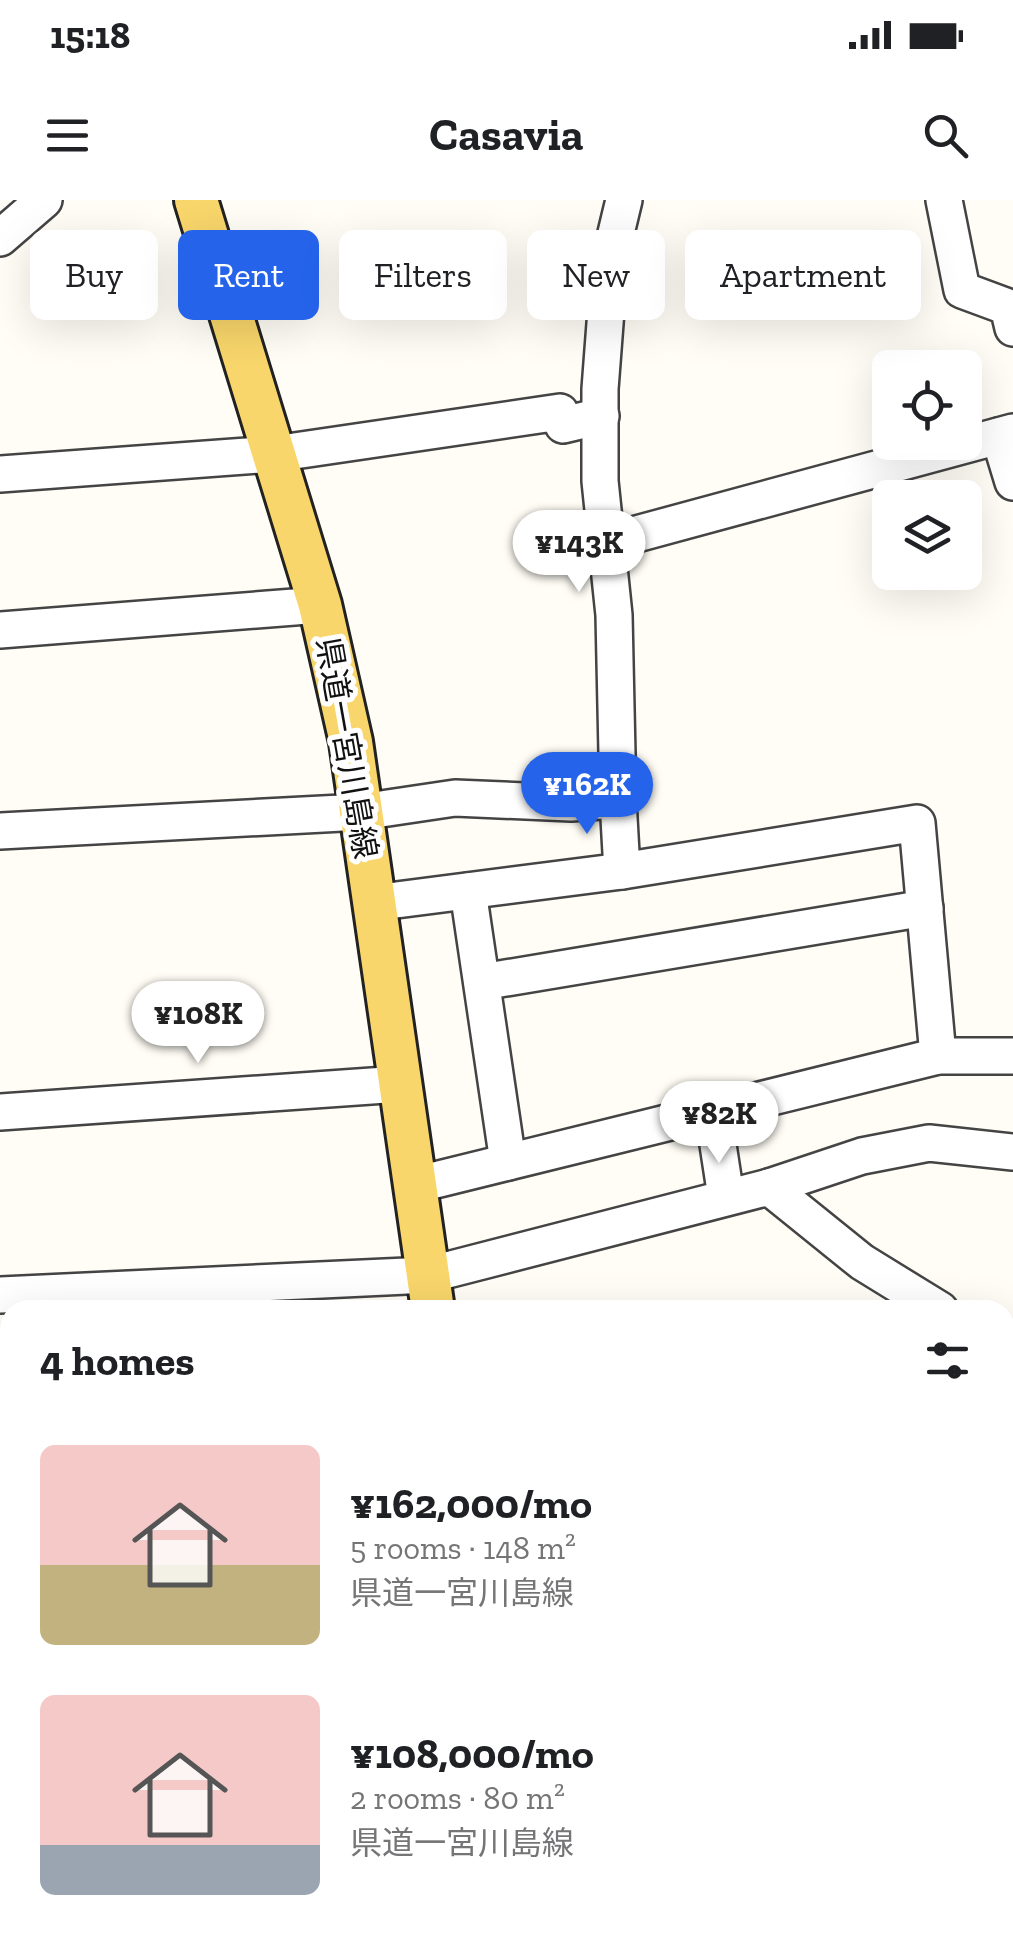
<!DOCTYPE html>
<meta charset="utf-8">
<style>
:root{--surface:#fff;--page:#f2f2f2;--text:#202124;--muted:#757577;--accent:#2563eb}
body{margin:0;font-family:"Zilla Slab","Noto Sans JP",serif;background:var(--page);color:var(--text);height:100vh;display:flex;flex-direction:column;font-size:38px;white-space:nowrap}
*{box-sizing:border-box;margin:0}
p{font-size:32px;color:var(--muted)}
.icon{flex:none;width:55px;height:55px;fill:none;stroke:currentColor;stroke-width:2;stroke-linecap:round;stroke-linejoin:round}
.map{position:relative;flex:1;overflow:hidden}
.side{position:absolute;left:0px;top:1100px;width:1015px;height:642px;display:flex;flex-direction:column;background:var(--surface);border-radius:30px 30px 0 0;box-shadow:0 10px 40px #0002}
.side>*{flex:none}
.guide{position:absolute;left:30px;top:30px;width:955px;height:90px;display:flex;gap:20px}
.controls{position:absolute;left:872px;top:150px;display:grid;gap:20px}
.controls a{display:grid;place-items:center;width:110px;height:110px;border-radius:15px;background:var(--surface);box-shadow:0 10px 40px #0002;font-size:50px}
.price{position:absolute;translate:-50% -85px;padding:0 22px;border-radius:35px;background:#fff;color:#222;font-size:32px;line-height:65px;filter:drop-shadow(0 2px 5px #0008)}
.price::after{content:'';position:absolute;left:50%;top:60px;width:30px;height:22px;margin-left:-15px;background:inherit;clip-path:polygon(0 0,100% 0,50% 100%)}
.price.on{background:var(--accent);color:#fff}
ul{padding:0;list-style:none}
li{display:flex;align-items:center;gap:30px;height:250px;padding:0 40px}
li span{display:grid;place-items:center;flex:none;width:280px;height:200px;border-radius:15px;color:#555}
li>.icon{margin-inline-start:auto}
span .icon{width:120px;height:120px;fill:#fffc;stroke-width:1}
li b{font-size:42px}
h2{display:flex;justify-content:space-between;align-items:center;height:120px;padding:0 40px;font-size:42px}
.pill{padding:0 35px;border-radius:15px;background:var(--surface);box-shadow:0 10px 40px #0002;font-size:35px;line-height:90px}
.pill.on{background:var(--accent);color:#fff}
.status{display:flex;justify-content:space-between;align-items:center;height:70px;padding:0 50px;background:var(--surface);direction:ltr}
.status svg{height:28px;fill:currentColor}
header{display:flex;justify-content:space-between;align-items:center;height:130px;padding:0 40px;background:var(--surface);font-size:45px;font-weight:800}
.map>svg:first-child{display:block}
.green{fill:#d5ebbd}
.forest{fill:#b9dc9c}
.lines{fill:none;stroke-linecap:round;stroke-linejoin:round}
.minor-casing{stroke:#444;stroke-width:40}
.major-casing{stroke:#222;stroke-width:48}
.path{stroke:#333;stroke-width:5;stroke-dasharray:10 5;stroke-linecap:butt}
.minor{stroke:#fff;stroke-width:35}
.major{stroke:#f9d66b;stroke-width:42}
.labels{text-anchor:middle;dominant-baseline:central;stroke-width:10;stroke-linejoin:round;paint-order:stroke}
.street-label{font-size:32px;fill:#111;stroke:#fff}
</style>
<div class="status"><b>15:18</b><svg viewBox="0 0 49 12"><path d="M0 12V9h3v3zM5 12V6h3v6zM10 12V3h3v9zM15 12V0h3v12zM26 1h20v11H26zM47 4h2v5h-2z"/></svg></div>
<header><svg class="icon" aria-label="menu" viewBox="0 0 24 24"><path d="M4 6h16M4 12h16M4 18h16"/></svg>Casavia<svg class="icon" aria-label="search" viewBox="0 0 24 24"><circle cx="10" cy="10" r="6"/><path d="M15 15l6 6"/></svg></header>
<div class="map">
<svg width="1013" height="1742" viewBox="0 0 1013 1742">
<rect width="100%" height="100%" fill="#fffdf5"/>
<path class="green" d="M1005 1614H1013V1742H531L530 1733 1005 1732Z"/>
<path class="forest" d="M1005 1700H1013V1739L575 1733 1005 1732Z"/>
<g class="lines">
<g class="minor-casing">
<g id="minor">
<path d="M944 0 962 90 1008 107 1013 128"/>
<path d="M0 38 44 0"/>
<path d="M999 236 1013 282"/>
<path d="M0 274 274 254 560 212 563 225 601 216"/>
<path d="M607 342 1013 232"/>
<path d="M0 430 320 405"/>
<path d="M618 600 622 671"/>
<path d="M0 631 361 612 455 598 571 603 618 600 614 415 600 281V189L610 58 624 0"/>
<path d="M468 691 508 962"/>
<path d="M373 703 622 671 917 623 938 856"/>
<path d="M482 782 925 708"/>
<path d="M0 912 400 884"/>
<path d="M713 912 726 997"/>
<path d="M415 985 938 856H1013"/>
<path d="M769 987 862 1062 940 1110"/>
<path d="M0 1095 428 1075 769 987 862 956 929 943 1013 952"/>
<path d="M1005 1150 1013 1155"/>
<path d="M0 1333H10"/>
<path d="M1005 1333 1013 1332"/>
<path d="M1005 1564H1013"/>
<path d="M0 1570 10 1569"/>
<path d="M430 1732 431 1742"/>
</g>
</g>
<g class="major-casing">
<g id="major">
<path d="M196 0 320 405 351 542 433 1110"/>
<path d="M0 1538 10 1535"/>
</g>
</g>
<g class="path">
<path d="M0 1648H10"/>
<path d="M1005 1654H1013"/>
<path d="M376 1735 377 1742"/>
</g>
<use href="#minor" class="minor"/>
<use href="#major" class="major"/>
</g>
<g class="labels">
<g class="street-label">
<text transform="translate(347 548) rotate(80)">県道一宮川島線</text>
</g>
</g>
</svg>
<div class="controls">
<a><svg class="icon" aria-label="locate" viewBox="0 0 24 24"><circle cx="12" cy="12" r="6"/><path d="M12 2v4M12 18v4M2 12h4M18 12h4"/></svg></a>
<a><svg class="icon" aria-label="layers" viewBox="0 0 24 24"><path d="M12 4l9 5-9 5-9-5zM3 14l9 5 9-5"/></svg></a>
</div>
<b class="price" style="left:579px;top:395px">¥143K</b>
<b class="price on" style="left:587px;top:637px">¥162K</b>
<b class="price" style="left:198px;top:866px">¥108K</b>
<b class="price" style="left:719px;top:966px">¥82K</b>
<div class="guide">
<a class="pill">Buy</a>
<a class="pill on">Rent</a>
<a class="pill">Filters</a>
<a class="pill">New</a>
<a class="pill">Apartment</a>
</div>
<section class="side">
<h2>4 homes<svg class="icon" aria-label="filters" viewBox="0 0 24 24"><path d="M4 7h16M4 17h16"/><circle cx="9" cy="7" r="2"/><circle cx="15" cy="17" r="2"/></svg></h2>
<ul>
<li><span style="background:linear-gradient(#f6c9c9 60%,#c2b280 0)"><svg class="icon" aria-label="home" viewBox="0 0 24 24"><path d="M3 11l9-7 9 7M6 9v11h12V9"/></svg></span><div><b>¥162,000/mo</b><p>5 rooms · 148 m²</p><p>県道一宮川島線</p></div></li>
<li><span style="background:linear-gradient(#f6c9c9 75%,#9aa5b1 0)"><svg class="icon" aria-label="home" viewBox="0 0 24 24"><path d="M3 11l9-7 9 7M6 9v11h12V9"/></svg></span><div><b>¥108,000/mo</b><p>2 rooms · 80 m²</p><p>県道一宮川島線</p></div></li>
</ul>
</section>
</div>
